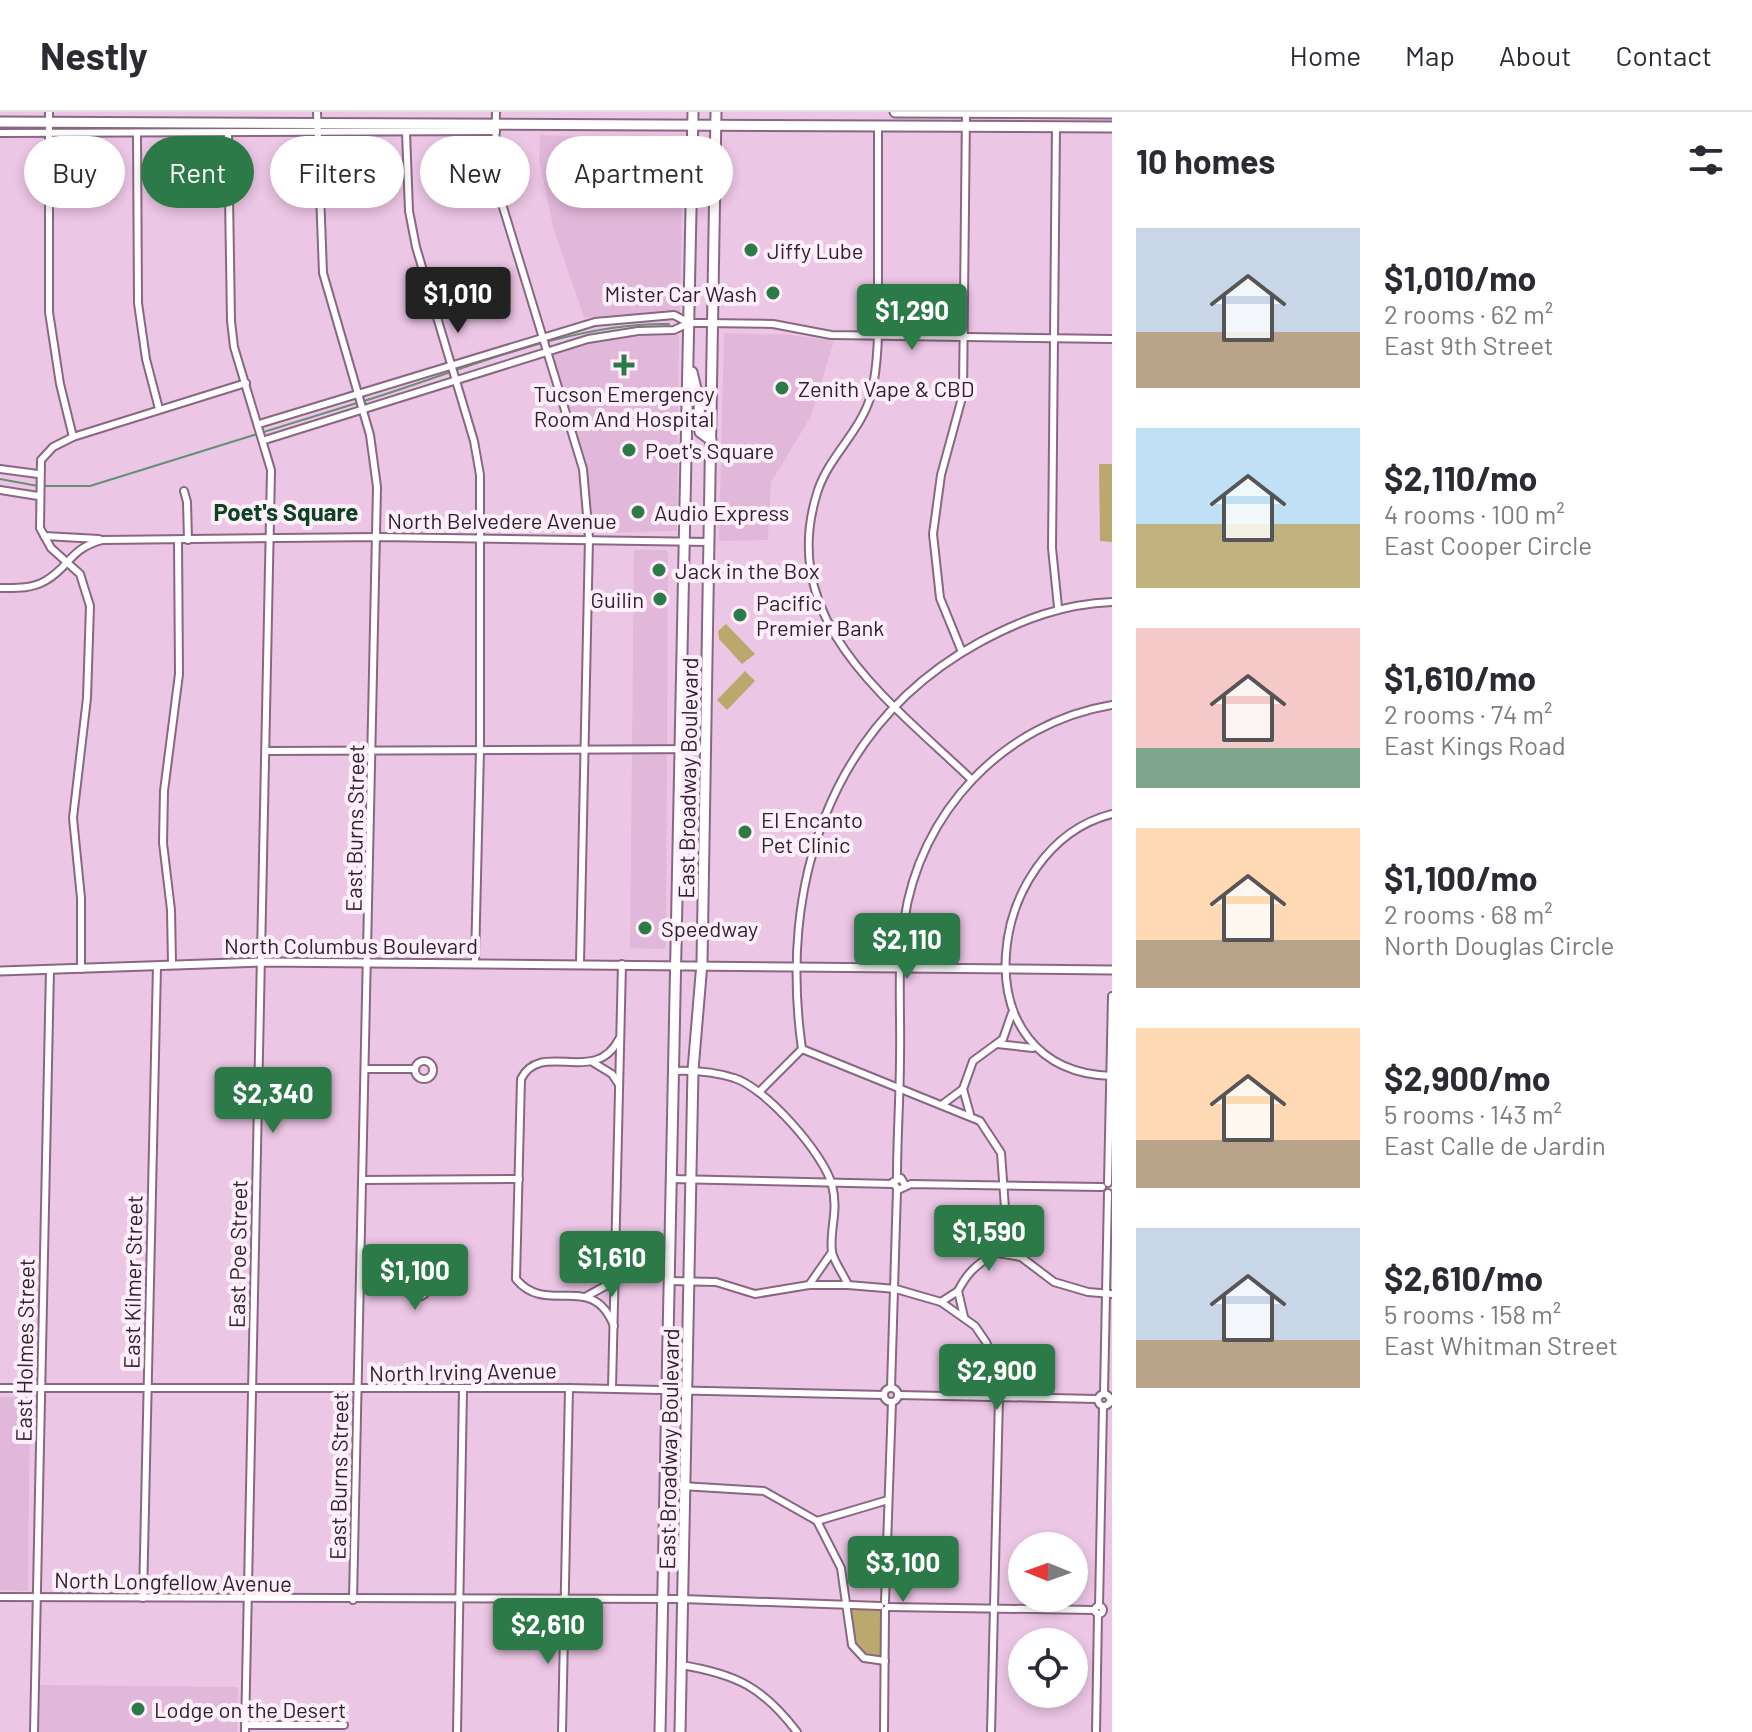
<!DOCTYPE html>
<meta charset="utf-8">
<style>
:root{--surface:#fff;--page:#f7f7f7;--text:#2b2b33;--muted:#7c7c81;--line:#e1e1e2;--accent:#2d7a49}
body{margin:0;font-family:Barlow,sans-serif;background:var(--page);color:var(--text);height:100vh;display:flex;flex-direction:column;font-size:30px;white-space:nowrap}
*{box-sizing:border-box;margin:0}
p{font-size:26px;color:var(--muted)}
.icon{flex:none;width:44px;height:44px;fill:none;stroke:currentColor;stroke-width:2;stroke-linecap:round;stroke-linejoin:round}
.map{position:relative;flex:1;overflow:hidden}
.panel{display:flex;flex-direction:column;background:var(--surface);width:640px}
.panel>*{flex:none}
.top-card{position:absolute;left:24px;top:24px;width:760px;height:72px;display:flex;gap:16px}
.needle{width:52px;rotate:271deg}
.controls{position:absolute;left:1008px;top:1420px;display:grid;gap:16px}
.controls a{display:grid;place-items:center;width:80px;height:80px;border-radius:50%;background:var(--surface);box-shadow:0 4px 12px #0003;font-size:40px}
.price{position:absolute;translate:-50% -68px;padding:0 18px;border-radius:8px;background:var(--accent);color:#fff;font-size:26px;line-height:52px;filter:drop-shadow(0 2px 4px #0008)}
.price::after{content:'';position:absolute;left:50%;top:48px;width:24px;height:18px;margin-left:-12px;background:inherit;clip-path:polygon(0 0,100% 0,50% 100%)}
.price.active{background:#222;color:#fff}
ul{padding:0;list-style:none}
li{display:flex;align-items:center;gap:24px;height:200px;padding:0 24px}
li span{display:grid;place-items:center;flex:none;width:224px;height:160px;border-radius:0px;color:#555}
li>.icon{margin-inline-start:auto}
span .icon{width:96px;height:96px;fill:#fffc;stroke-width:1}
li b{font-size:34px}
h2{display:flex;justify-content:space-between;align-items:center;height:96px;padding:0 24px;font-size:34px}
.tag{padding:0 28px;border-radius:36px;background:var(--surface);box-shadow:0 4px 12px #0003;font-size:28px;line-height:72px}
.tag.active{background:var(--accent);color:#fff}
header{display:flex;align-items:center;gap:48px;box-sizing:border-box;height:112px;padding:0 40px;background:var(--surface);border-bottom:2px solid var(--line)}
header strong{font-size:38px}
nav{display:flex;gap:44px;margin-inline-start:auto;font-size:28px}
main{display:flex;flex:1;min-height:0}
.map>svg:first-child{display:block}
.built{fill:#e2b8da}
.green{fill:#bba86d}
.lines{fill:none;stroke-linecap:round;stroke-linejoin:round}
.stream{stroke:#669073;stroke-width:2}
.minor-casing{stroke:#896783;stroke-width:10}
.tertiary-casing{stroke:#896783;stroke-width:11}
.primary-casing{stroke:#896783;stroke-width:13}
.minor{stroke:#fff;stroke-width:6}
.tertiary{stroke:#fff;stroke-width:7}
.primary{stroke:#fff;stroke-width:9}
.poi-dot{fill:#2d7a49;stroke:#ffeffb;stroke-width:3}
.labels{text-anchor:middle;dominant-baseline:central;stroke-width:8;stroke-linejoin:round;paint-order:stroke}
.poi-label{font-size:22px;fill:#30222e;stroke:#ffeffb;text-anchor:start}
.street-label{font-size:22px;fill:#30222e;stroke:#ffeffb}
.neighbourhood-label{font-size:24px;font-weight:bold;fill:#0c4423;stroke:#ffeffb}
</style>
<header>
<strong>Nestly</strong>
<nav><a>Home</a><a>Map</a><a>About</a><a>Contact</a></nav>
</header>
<main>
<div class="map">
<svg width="1112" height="1620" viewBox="0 0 1112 1620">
<rect width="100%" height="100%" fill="#ecc6e5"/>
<g class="built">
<path d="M540 23 683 29 680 206 584 205 554 118 539 48Z"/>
<path d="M724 221 792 223 834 229 810 306 771 370 768 428 719 429Z"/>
<path d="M679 223 677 419 592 421 589 371 553 243 559 238 617 225Z"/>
<path d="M634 438H666L668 441 666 833 664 837 630 836Z"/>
<path d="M0 1285H30L28 1479 0 1478Z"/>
<path d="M40 1573 238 1575 237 1620H39Z"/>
</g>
<g class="green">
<path d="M1099 352H1112V430L1100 429Z"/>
<path d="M726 512 755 542 742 552 719 527 718 519Z"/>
<path d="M745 559 755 569 727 598 717 588Z"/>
<path d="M848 1494 882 1495V1544L864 1543 854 1532Z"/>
</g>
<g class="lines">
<g class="stream">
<path d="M364 289C459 260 570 210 669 212"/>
<path d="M0 367 38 374"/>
<path d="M44 374H90L357 291"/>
</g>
<g class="minor-casing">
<g id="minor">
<path d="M49 0V200L60 272 73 325"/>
<path d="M317 0 323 161 370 323 377 375 353 1488"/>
<path d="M496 0 495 48 502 92 583 357 589 426 580 851"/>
<path d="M1056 15 1052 436 1058 495"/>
<path d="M878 16C878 67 878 118 878 168 878 206 880 246 871 283 861 319 830 343 818 378 775 509 889 588 972 668"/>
<path d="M406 20 409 99 416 135 474 329 480 363V638L475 850"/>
<path d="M0 21 496 19"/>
<path d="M137 21 138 191 146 247 159 297"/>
<path d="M228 21 231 209 234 235 271 358 245 1620"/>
<path d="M259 312 595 210 674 203 689 211"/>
<path d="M265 328 588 227 638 219 674 218 689 211H705L773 212 831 223 1112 227"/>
<path d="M0 357 38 362"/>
<path d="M0 378 38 384"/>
<path d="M184 379 187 390 188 428"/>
<path d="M44 424 99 427"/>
<path d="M0 476C15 476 31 477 45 469 70 455 69 437 102 428L378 425 709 430"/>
<path d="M962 540 940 486 933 422 941 363 963 282 966 0"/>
<path d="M267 639 706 637"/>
<path d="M1112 702C985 734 956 960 1112 964"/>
<path d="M172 853 171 798 163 731 164 679 179 562 178 428"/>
<path d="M81 857V786L73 706 87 586 90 494 80 462 51 436 40 416 41 348 53 335 73 325 246 271"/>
<path d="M997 932 1033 936"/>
<path d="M802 937C779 774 828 613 980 530 1023 507 1063 492 1112 490"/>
<path d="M802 937 980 1009 1001 1041 1006 1110 1021 1145 1054 1170 1088 1180 1112 1182"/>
<circle cx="424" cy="958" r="9"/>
<path d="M594 951 612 962 618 971"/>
<path d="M366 957H415"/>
<path d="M673 959C693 958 715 960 734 966 765 975 824 1042 832 1073 839 1099 829 1119 832 1140 834 1150 844 1163 848 1173"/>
<path d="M963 977 970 1002"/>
<path d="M759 980 802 937"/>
<path d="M943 992 963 977 973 949 1003 927 1012 901"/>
<path d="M897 1065C897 1025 900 984 900 944 901 900 897 853 904 810 919 701 1003 611 1112 593"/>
<path d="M671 1067 893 1072"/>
<path d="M363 1068 519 1067"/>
<path d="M1108 1071 1112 884"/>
<path d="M905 1073 901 1066 893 1070 898 1078 911 1072 1102 1075"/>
<path d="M998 1141 1021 1145"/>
<circle cx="417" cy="1174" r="11"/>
<path d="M669 1169 716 1170 755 1182 809 1173H848L896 1177 941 1190 975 1214 986 1230 993 1246 999 1285 991 1620"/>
<path d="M809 1173 832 1140"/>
<path d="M361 1174H406"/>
<path d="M587 1184 607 1173 615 1163"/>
<path d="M941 1190 958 1179"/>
<path d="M964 1205 958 1179C975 1145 992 1151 1009 1123"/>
<path d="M614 1214C592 1158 547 1205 516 1167L521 967C541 927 595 975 619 927"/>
<path d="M0 1276H569L884 1283"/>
<path d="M612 1276 622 852"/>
<path d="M891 1276 897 1078"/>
<circle cx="891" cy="1283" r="7"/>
<circle cx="1104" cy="1288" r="6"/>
<path d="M1104 1282 1108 1081"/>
<path d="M898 1283 1097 1287"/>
<path d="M665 1373 764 1379 817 1409"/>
<path d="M817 1409 841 1456 852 1533 864 1546 885 1549"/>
<path d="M817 1409 888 1388"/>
<path d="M0 1485 682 1487 880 1494"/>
<path d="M143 1486 157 854"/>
<path d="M885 1490 892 1290"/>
<circle cx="1099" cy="1498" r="4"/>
<path d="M1099 1494 1103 1295"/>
<path d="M888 1495 1094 1498"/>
<path d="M681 1553C736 1562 763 1575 797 1620"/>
<path d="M245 1613H344"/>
<path d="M34 1620 50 857"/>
<path d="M457 1620 463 1278"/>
<path d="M562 1620 569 1276"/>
<path d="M884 1620 885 1498"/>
<path d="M1096 1620 1098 1502"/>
</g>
</g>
<g class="tertiary-casing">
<path id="tertiary" d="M0 859 262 850 1112 858"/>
</g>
<g class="primary-casing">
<g id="primary">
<path d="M895 0 1112 1"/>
<path d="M0 10 1112 15"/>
<path d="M692 260 699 289 700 320 711 328"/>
<path d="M660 1620 693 0"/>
<path d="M680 1620 693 958 702 851 716 0"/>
</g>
</g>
<use href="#minor" class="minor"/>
<use href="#tertiary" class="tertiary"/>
<use href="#primary" class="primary"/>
</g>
<g class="poi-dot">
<circle cx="751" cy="138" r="8"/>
<circle cx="773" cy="181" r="8"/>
<path d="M620 241h8v8h8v8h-8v8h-8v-8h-8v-8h8z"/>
<circle cx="782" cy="276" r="8"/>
<circle cx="629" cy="338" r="8"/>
<circle cx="638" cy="400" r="8"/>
<circle cx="659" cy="458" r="8"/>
<circle cx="660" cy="487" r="8"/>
<circle cx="740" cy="503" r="8"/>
<circle cx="745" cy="720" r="8"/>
<circle cx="645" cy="816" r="8"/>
<circle cx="138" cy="1597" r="8"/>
</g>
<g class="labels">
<g class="poi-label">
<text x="767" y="138">Jiffy Lube</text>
<text x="757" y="181" text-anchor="end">Mister Car Wash</text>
<text x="798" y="276">Zenith Vape &amp; CBD</text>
<text x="624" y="281" text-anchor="middle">Tucson Emergency<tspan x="624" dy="25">Room And Hospital</tspan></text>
<text x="645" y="338">Poet's Square</text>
<text x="654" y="400">Audio Express</text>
<text x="675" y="458">Jack in the Box</text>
<text x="644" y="487" text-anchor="end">Guilin</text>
<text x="756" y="490">Pacific<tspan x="756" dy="25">Premier Bank</tspan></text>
<text x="761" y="707">El Encanto<tspan x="761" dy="25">Pet Clinic</tspan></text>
<text x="661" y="816">Speedway</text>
<text x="154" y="1597">Lodge on the Desert</text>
</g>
<g class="street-label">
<text x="502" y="408">North Belvedere Avenue</text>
<text transform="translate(687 666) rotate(-89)">East Broadway Boulevard</text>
<text transform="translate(354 716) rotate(-89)">East Burns Street</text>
<text x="351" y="833">North Columbus Boulevard</text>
<text transform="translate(237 1142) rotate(-89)">East Poe Street</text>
<text transform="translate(132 1170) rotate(-89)">East Kilmer Street</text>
<text transform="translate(24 1238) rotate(-89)">East Holmes Street</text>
<text transform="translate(463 1259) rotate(-1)">North Irving Avenue</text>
<text transform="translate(668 1337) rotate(-89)">East Broadway Boulevard</text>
<text transform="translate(338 1364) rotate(-89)">East Burns Street</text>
<text transform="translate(173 1469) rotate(1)">North Longfellow Avenue</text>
</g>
<g class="neighbourhood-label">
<text x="286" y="399">Poet's Square</text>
</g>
</g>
</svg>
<div class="controls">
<a><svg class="needle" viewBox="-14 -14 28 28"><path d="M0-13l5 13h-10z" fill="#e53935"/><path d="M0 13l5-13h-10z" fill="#7c7c81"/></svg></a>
<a><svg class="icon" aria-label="locate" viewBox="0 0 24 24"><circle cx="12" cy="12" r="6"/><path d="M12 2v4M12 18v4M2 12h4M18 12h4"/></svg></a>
</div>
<b class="price active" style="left:458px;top:223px">$1,010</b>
<b class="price" style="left:912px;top:240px">$1,290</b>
<b class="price" style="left:907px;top:869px">$2,110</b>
<b class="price" style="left:273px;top:1023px">$2,340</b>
<b class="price" style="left:989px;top:1161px">$1,590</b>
<b class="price" style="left:612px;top:1187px">$1,610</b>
<b class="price" style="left:415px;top:1200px">$1,100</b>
<b class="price" style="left:997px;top:1300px">$2,900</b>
<b class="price" style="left:903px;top:1492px">$3,100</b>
<b class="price" style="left:548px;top:1554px">$2,610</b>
<div class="top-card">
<a class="tag">Buy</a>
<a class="tag active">Rent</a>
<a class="tag">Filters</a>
<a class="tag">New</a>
<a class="tag">Apartment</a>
</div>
</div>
<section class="panel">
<h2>10 homes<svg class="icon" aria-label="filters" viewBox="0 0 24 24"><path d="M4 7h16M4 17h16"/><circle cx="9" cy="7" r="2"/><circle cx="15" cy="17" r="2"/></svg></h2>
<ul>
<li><span style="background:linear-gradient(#c9d6e8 65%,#b9a48a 0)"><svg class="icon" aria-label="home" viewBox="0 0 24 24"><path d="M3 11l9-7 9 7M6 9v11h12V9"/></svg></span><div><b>$1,010/mo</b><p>2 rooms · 62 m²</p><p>East 9th Street</p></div></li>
<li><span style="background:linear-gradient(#bfe0f5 60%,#c2b280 0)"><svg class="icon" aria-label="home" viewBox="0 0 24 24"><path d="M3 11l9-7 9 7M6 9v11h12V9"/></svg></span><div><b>$2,110/mo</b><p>4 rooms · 100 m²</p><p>East Cooper Circle</p></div></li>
<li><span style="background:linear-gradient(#f6c9c9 75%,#7fa58c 0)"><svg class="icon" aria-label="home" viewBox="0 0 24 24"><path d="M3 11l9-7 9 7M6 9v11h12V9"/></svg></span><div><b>$1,610/mo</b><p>2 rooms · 74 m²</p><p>East Kings Road</p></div></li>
<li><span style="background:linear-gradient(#ffd9b3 70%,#b9a48a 0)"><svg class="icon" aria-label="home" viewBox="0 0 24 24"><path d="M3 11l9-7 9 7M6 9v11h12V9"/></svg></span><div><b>$1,100/mo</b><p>2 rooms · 68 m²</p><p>North Douglas Circle</p></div></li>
<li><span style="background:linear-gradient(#ffd9b3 70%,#b9a48a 0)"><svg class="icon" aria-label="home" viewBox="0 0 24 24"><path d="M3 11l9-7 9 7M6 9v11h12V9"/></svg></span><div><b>$2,900/mo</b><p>5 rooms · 143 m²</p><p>East Calle de Jardin</p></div></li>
<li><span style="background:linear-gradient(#c9d6e8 70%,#b9a48a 0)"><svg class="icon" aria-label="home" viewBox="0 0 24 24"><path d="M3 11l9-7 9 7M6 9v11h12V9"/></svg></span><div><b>$2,610/mo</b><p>5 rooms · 158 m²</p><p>East Whitman Street</p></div></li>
</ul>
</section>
</main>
